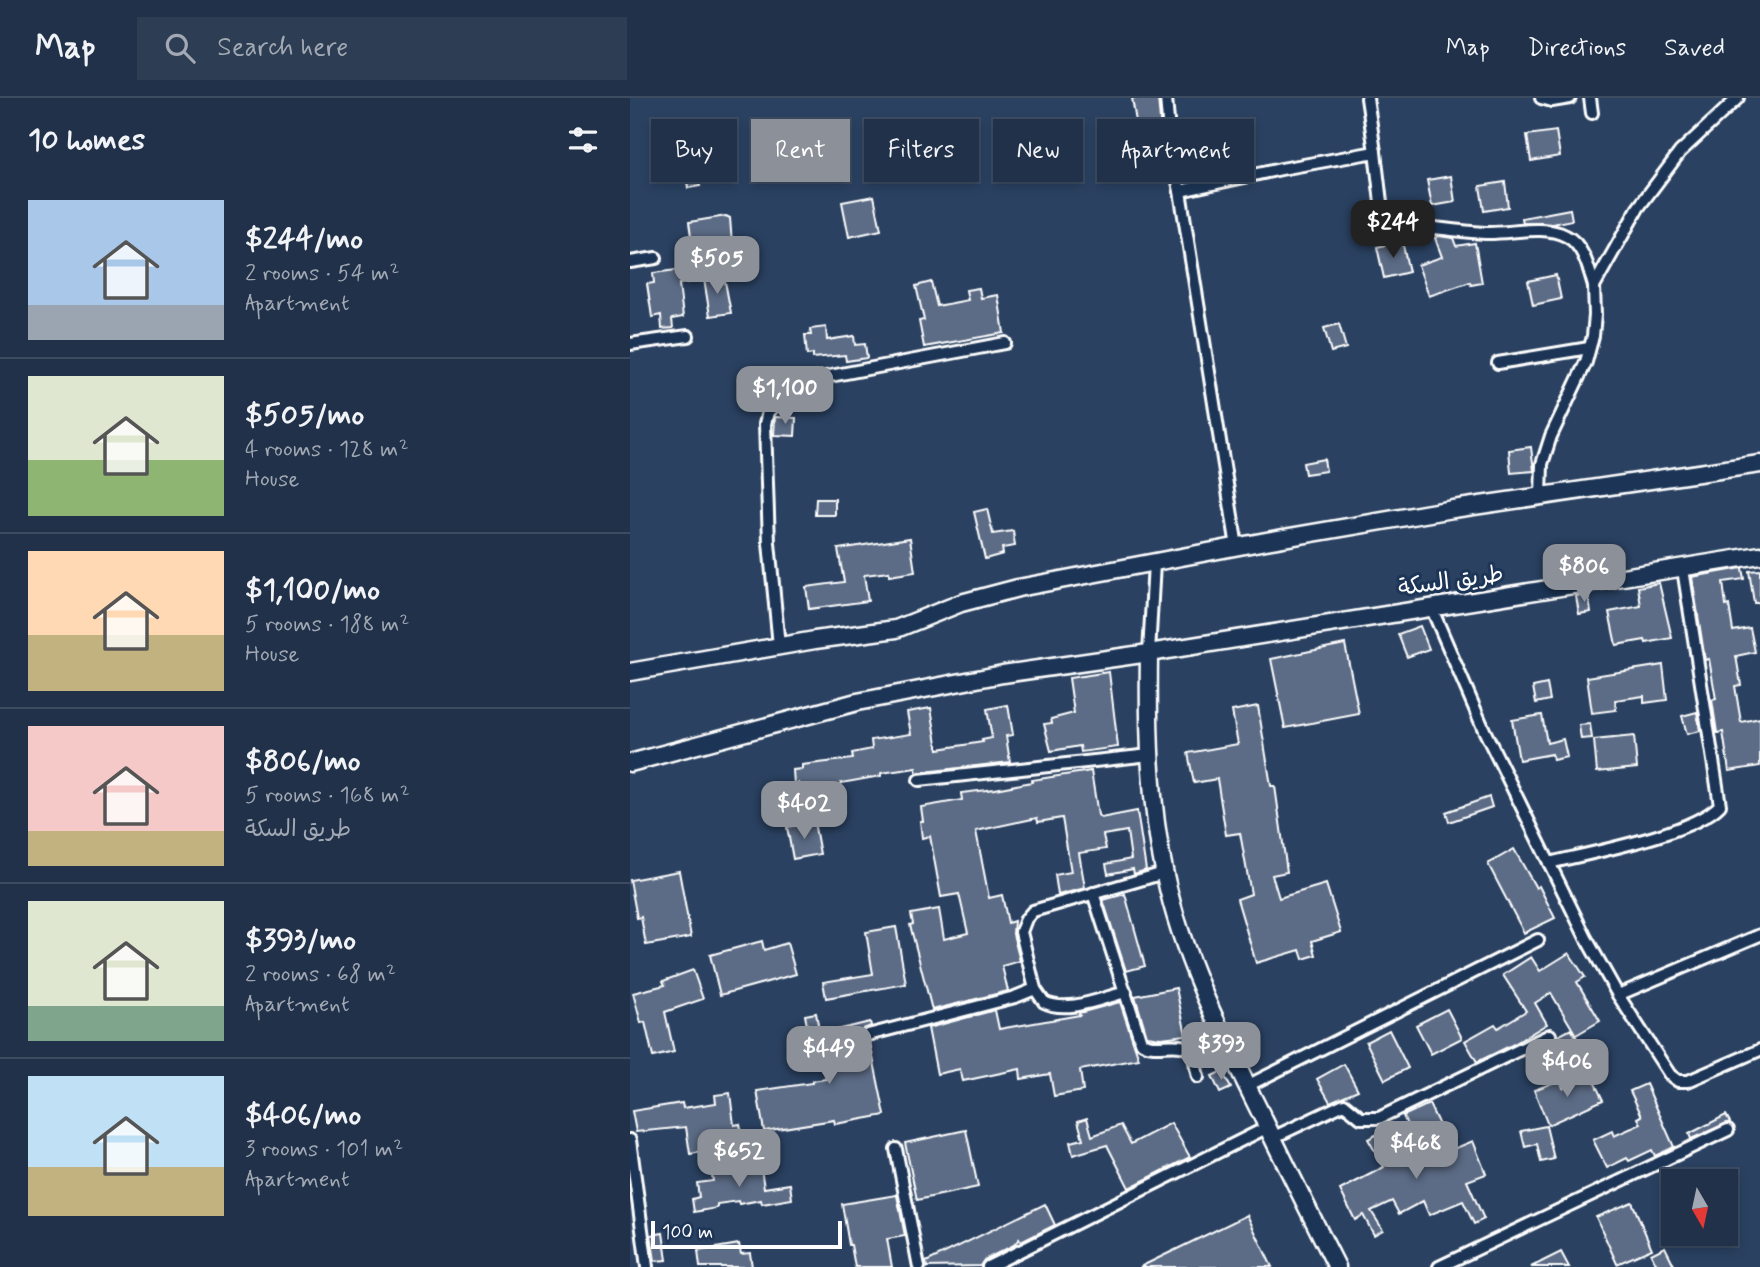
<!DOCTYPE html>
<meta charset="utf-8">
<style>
:root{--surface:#203149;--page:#2d3d53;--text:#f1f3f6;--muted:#a2a9b4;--line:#3d4c61;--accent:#8c9099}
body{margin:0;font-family:Mynerve,"Playpen Sans Arabic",sans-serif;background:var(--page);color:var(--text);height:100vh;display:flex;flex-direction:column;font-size:26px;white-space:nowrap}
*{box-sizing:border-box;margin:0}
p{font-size:23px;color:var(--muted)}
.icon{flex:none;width:38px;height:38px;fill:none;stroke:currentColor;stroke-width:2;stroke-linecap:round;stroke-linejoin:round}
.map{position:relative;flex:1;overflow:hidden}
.side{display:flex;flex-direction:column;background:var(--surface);width:630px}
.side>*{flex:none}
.guide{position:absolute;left:21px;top:21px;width:665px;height:63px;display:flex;gap:14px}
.needle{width:46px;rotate:171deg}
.buttons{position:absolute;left:1031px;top:1071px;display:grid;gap:14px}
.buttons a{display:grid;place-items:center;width:77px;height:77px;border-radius:0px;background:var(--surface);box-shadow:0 4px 10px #0003,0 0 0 2px var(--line);font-size:35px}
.scale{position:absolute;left:21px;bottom:18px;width:191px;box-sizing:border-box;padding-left:7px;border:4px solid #fff;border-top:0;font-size:19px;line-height:24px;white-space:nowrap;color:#fff;-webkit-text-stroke:5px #1d3557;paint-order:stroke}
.price{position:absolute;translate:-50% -60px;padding:0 16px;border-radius:14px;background:var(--accent);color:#fff;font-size:23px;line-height:46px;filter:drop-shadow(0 2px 4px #0008)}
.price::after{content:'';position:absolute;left:50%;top:42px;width:21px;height:16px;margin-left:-10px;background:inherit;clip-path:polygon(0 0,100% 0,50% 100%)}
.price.current{background:#222;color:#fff}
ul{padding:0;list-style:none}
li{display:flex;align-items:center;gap:21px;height:175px;padding:0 28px}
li+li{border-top:2px solid var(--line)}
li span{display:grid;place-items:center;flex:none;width:196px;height:140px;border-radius:0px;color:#555}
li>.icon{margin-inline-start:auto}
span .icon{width:84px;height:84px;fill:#fffc;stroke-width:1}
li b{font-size:30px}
h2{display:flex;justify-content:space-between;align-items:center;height:84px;padding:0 28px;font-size:30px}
.pill{padding:0 24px;border-radius:0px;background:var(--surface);box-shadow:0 4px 10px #0003,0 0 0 2px var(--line);font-size:24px;line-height:63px}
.pill.current{background:var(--accent);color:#fff}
header{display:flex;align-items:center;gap:42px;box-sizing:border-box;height:98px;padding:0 35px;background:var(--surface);border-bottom:2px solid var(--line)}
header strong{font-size:33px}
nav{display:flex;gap:38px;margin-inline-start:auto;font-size:24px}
.search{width:490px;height:63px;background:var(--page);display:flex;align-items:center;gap:18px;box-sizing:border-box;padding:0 24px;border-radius:0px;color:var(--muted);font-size:26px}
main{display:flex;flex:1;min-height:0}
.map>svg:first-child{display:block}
.building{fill:#5b6c86;stroke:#fff;stroke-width:2}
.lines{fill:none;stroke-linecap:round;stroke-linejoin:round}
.street-casing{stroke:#fff;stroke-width:16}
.secondary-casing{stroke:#fff;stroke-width:21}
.street{stroke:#1d3557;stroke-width:10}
.secondary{stroke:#1d3557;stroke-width:16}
.labels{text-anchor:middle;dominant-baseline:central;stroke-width:6;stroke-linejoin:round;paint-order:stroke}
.street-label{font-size:23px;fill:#fff;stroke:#1d3557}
</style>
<header>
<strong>Map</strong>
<div class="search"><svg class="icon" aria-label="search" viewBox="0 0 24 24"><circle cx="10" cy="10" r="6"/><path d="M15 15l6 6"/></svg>Search here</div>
<nav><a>Map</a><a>Directions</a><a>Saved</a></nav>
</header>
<main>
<section class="side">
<h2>10 homes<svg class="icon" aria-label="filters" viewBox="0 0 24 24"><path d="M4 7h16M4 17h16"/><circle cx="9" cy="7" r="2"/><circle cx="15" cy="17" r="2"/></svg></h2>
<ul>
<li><span style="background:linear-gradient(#a9c7e8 75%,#9aa5b1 0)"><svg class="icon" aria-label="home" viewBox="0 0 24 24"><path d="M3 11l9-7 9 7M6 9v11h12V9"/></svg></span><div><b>$244/mo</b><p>2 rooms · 54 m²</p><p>Apartment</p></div></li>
<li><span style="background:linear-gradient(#dfe7d0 60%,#8fb573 0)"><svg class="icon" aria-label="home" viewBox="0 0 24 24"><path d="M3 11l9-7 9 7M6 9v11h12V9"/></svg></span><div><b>$505/mo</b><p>4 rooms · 128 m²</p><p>House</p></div></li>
<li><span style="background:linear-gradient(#ffd9b3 60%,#c2b280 0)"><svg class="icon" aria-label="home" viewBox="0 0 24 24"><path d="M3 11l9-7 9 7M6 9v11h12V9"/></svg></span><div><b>$1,100/mo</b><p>5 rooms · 188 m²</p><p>House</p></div></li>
<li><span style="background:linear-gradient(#f6c9c9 75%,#c2b280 0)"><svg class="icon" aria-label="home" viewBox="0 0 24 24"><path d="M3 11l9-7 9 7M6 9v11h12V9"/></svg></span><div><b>$806/mo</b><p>5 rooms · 168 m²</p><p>طريق السكة</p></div></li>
<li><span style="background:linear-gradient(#dfe7d0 75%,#7fa58c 0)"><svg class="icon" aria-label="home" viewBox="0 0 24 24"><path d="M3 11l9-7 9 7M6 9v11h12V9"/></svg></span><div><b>$393/mo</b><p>2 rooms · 68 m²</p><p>Apartment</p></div></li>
<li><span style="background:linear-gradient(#bfe0f5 65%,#c2b280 0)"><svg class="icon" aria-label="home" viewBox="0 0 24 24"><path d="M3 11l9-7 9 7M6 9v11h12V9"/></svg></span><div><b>$406/mo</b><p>3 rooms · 101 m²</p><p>Apartment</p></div></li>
</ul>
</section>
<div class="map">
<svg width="1130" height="1169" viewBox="0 0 1130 1169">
<rect width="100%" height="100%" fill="#2a4161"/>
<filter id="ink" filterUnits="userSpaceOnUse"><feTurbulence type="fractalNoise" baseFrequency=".0143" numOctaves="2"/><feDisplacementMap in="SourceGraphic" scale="14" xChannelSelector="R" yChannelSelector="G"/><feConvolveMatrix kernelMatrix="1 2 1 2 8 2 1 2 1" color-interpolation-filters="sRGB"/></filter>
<g filter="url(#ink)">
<g class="building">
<path d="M502 0H528L532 45 510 48Z"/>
<path d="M926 33 930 58 901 63 897 37Z"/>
<path d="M84 64 87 82 69 85 70 88 58 90 55 68Z"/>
<path d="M821 78 825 104 802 108 797 82Z"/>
<path d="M875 84 878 109 854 113 850 88Z"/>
<path d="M244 98 251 132 219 139 212 104Z"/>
<path d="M940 111 942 122 923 126 893 125 892 120Z"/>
<path d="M96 118 100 120 102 146 63 153 59 124Z"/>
<path d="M809 138 823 140 826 148 845 145 852 185 841 187 840 184 799 198 788 167 812 159 805 140Z"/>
<path d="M772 143 779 174 754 180 747 149Z"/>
<path d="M65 164 67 183 49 186 53 219 42 221 43 230 32 231 31 217 22 219 17 186 24 185 23 175 54 171V165Z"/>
<path d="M926 177 931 201 903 207 898 183Z"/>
<path d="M94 178 101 215 80 218 74 181Z"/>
<path d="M301 184 307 208 338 202 336 192 349 190 351 200 368 197 374 235 294 249 289 223 294 222 286 188Z"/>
<path d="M709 226 716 250 701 254 694 230Z"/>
<path d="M196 229 197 242 224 238 225 247 235 246 237 260 216 263 215 257 183 260V256L177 257 175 237H181L180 231Z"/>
<path d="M145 319 166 320 165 338 144 337Z"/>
<path d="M901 349 904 373 881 375 879 352Z"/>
<path d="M694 361 696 373 675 376 673 365Z"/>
<path d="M186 401H205V417H185Z"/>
<path d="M357 411 363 436 383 433 385 448 372 450 373 456 355 461 344 414Z"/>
<path d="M280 440 285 474 259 478V474L234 477 238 503 179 511 176 489 214 484 208 451Z"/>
<path d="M1112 470 1114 481 1093 484 1096 508 1099 507 1103 533 1120 530 1125 554 1106 558 1111 587 1105 588 1111 624 1130 620V668L1099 673 1093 634 1087 635 1082 602 1086 601 1079 561 1075 562 1062 479Z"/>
<path d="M1130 472V505H1124L1119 473Z"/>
<path d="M1029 485 1042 540 1016 545 1015 542 986 547 979 514 1011 508 1008 489Z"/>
<path d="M958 496 961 514 949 516 946 498Z"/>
<path d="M790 528 799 551 777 559 768 536Z"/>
<path d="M715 546 729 616 655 630 641 561Z"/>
<path d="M1033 567 1037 602 1014 605V598L985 602 986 612 962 615 957 579Z"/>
<path d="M479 574 488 649 451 654 450 648 421 653 414 626 422 625 421 621 444 615 439 580Z"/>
<path d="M917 586 920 602 906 605 903 589Z"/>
<path d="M378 607 383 637 376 638 380 664 286 675V670L251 675V678L211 685V688L169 693 168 685 164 686 163 672 172 671V667L223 661 222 655 242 651 241 642 281 636 277 614 301 610 308 651 353 644 352 642 362 640 357 611Z"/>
<path d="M628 608 641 688H645L657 774 642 777 649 800 696 786 711 834 682 843 686 857 673 861 670 852 626 865 607 801 621 796 610 735 596 737 587 681 564 685 558 655 608 646 602 613Z"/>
<path d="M1067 614 1070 633 1057 636 1052 618Z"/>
<path d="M912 617 917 645 933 641 937 659 923 662 922 656 889 662 882 622Z"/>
<path d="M960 626 962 640 951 641 949 627Z"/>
<path d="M1004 638 1007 670 967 674 964 642Z"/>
<path d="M461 673 468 717 471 720 507 713 516 772 504 776 503 771 478 776 476 766 501 761 497 733 473 737 476 751 449 755 455 790 428 797 425 777 441 774 432 720 408 724 407 720 346 733 359 800 372 797 378 825 384 823 383 836 390 863 372 868 378 893 302 912 280 827 283 826 281 816 309 811 314 841 338 835 329 796 311 799 300 738 292 740 290 723H293L291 709 332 702 331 695 365 691 402 684V682Z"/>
<path d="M859 699 862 709 819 724 816 714Z"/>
<path d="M184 724 190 756 163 761 157 729Z"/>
<path d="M884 751 906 790 909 788 925 820 894 835 858 766Z"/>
<path d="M49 773 61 839 16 847 11 819 7 820 0 782Z"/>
<path d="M495 796 515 868 496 873 473 802Z"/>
<path d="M266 829 276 886 196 900 193 884 243 876 236 834Z"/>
<path d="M132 843 134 852 157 845 166 876 90 897 80 857Z"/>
<path d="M939 855 955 879 947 884 970 923 946 937 921 895 905 905 917 926 884 946 847 964 835 943 865 926 868 930 896 913 873 877 901 859 910 873Z"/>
<path d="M63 872 73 901 35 914 44 954 23 959 15 924 11 925 3 895 35 887 33 883Z"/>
<path d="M546 890 556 937 531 940 517 938 505 898Z"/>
<path d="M490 904 509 961 450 972 453 993 424 998 420 976 391 981 390 971 333 983 330 971 307 976 298 930 365 912 369 931 450 917 449 915Z"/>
<path d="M817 911 832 940 801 956 786 927Z"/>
<path d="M186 915 189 932 178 933 175 917Z"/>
<path d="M240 924 241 928 233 931 230 938 233 943 240 945 255 1017 205 1026 204 1022 134 1033 127 993 182 985V983L196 981 186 937Z"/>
<path d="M941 931 948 942 933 951 928 938Z"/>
<path d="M759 932 778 970 755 982 736 944Z"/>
<path d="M714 966 728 992 700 1004 687 981Z"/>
<path d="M592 973 601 990 590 995 582 978Z"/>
<path d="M961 977 973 1002 918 1027 904 992 930 982 933 990Z"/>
<path d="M1016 986 1044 1049 1025 1058 1022 1052 999 1063 997 1060 977 1070 963 1042 982 1033 984 1038 1011 1026 1008 1020 1012 1018 1000 993Z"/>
<path d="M100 995 104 1027 110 1026 112 1036 83 1042 84 1052 60 1056 56 1029 6 1034 2 1013 52 1005 53 1010 86 1005 85 997Z"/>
<path d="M799 1006 809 1027 783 1040 773 1018Z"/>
<path d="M1096 1017 1100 1024 1061 1041 1059 1036Z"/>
<path d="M457 1020 462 1038 491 1027 501 1046 541 1025 560 1059 499 1090 477 1047 443 1057 440 1044 453 1041 448 1023Z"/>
<path d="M916 1028 924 1061 911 1064 907 1046 895 1049 891 1033Z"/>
<path d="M336 1032 348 1089 287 1102 275 1045Z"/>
<path d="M751 1034 761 1052 789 1039 799 1061 843 1043 856 1076 837 1083 854 1121 844 1126 833 1103 799 1117 793 1103 769 1116 762 1103 741 1113 753 1132 744 1137 733 1117 725 1122 710 1092 754 1069 738 1041Z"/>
<path d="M130 1064 134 1090 160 1086 162 1101 132 1106 131 1102 109 1106 108 1103 87 1106V1110L64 1114 62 1101 69 1099 67 1085 83 1083 82 1077 103 1074 102 1068Z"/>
<path d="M267 1097 275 1138 257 1141 262 1169H225L221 1147H219L212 1106Z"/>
<path d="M1002 1104 1022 1151 987 1166 966 1119Z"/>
<path d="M415 1106 425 1127 391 1144 389 1141 384 1147 354 1162 350 1168 297 1169 296 1164Z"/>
<path d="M617 1117 642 1169H510Z"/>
<path d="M33 1135 37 1162 25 1163 21 1137Z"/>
<path d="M109 1146 111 1156 120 1155 122 1169H70L68 1153Z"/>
<path d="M1035 1149 1045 1169H1028L1021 1156Z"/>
<path d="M931 1154 939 1169H901Z"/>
</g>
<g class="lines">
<g class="street-casing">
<g id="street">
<path d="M536 0 540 46 550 93 607 449"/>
<path d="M737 0 745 54"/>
<path d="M911 0 922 3 940 0"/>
<path d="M960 0 962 15"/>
<path d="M550 93 651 71 745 54 752 113 759 125C791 128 824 133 856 135 881 136 913 126 936 138 953 146 959 171 964 188"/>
<path d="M0 164 26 160"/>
<path d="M0 246 58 238"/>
<path d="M868 265 959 250"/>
<path d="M911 397 912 366 921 338 956 264 963 238 965 217 964 188 1008 110 1050 54 1108 0"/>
<path d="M801 509 854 632 956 840 988 897 1040 977 1048 983H1058L1130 952"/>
<path d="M149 548 139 445 135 326 138 314 149 302 161 291 179 282 375 245"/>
<path d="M519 555 524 465"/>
<path d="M289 682 520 657"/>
<path d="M919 765C960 755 1063 736 1090 707L1053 471"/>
<path d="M463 795 511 944C525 955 554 938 563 957 566 964 566 972 568 979"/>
<path d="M405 891 414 904C437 916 472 900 496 894"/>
<path d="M988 897 1130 837"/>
<path d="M238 937 385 899 405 891 391 834 396 821 403 813 534 775"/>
<path d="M617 988 908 842"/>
<path d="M642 1040 714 1006 731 1020H749L920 937"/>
<path d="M0 1042 17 1169"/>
<path d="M266 1051 289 1169"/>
<path d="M358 1169 638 1029"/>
<path d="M809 1169 1098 1032"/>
</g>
</g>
<g class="secondary-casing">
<g id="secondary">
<path d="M519 555C518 629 519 704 535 777 553 863 595 943 634 1022 658 1071 682 1120 707 1169"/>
<path d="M0 574 185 542 266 531 331 505 388 490 636 443 823 411 1130 366"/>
<path d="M0 665 227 604 373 576 519 555 1130 457"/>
</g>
</g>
<use href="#street" class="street"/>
<use href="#secondary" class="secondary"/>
</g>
</g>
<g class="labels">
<g class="street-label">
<text transform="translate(821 484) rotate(-8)">طريق السكة</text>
</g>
</g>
</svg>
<div class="buttons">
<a><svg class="needle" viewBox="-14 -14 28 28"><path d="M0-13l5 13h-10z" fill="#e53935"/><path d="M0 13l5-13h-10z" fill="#a2a9b4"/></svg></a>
</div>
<div class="scale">100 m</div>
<b class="price current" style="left:763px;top:162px">$244</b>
<b class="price" style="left:87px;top:198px">$505</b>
<b class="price" style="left:155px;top:328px">$1,100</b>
<b class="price" style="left:954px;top:506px">$806</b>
<b class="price" style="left:174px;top:743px">$402</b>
<b class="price" style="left:591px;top:984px">$393</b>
<b class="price" style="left:199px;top:988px">$449</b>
<b class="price" style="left:937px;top:1001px">$406</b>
<b class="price" style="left:786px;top:1083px">$468</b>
<b class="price" style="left:109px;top:1091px">$652</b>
<div class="guide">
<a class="pill">Buy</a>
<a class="pill current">Rent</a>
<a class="pill">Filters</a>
<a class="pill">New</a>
<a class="pill">Apartment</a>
</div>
</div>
</main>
